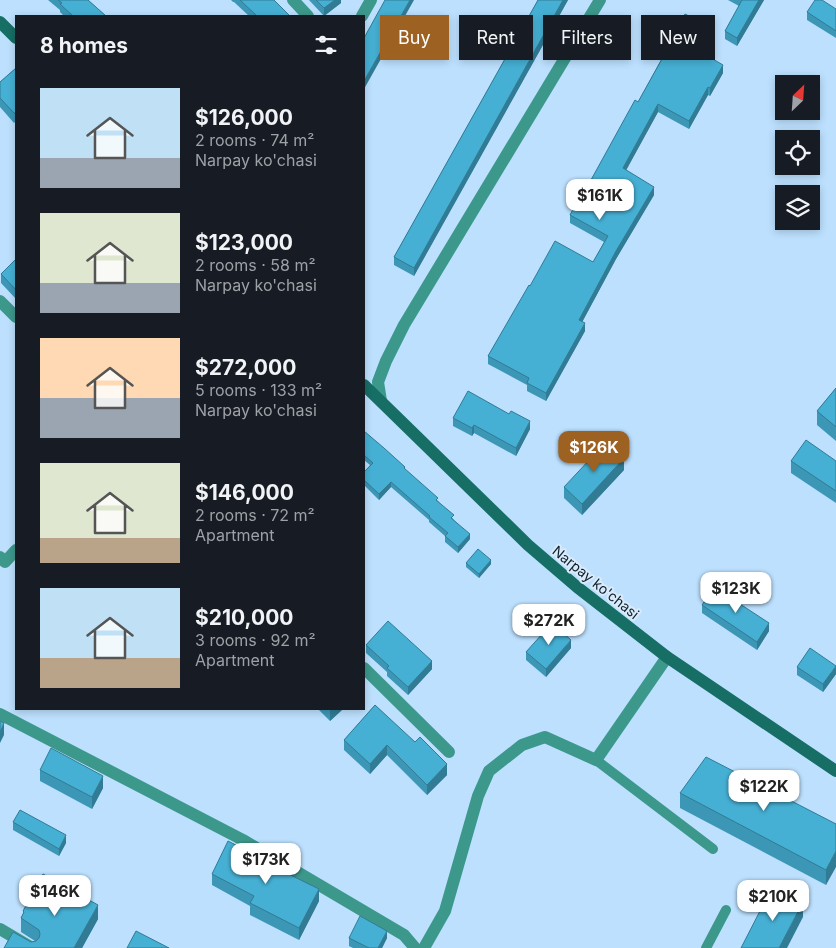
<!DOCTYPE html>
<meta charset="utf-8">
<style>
:root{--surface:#171b24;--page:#20242c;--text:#f1f3f6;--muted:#9ea1a6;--accent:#9d6222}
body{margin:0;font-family:Inter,sans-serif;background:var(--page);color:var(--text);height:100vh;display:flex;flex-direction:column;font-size:19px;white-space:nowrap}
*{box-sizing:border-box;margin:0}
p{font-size:16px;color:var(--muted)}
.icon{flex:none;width:28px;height:28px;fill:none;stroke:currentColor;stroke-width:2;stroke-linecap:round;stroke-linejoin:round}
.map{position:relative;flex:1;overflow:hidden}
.details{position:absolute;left:15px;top:15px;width:350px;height:695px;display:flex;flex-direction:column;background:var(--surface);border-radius:0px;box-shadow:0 2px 8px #0003}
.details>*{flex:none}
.top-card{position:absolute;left:380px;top:15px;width:380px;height:45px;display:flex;gap:10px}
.needle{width:32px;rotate:25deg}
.fabs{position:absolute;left:775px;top:75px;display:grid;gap:10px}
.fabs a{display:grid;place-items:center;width:45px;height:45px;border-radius:0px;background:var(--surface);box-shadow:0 2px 8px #0003;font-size:25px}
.price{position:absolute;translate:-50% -42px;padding:0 11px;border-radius:10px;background:#fff;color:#222;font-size:16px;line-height:32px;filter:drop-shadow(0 1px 2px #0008)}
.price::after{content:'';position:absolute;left:50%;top:30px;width:15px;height:11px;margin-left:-8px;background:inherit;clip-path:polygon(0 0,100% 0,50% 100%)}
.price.on{background:var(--accent);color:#fff}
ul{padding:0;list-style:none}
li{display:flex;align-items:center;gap:15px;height:125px;padding:0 25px}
li span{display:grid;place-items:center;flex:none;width:140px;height:100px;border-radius:0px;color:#555}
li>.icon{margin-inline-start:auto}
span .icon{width:60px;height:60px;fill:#fffc;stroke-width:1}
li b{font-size:21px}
h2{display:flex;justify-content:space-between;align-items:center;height:60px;padding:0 25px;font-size:21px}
.chip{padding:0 18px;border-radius:0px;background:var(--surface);box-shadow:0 2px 8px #0003;font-size:18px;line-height:45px}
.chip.on{background:var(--accent);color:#fff}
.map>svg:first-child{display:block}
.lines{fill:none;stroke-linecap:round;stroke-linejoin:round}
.lane{stroke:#3d988c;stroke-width:10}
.street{stroke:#3d988c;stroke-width:12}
.secondary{stroke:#166e64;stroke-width:12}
.wall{fill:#3c97b6}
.shaded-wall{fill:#317b94}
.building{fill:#46b0d4;stroke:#317b94}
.labels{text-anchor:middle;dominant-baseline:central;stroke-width:4;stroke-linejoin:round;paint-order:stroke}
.street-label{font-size:14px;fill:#0e1f2d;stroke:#d9ebfa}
</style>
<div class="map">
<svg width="836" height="948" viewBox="0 0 836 948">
<rect width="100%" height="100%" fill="#bce0fe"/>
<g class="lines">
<g class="lane">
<path d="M596 760 713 849"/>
<path d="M706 948 726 910"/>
</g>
<g class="street">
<path d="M293 0 308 16"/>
<path d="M362 16 371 0"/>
<path d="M0 301 16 317"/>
<path d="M381 401 378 382 386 361 404 325 600 0"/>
<path d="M0 557 5 562 16 550"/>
<path d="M364 668 449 752"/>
<path d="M0 714 243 840 404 935 415 948"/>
<path d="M0 929 32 948"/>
<path d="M424 948 445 911 478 796 489 771 522 745 545 737 596 760 667 657"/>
</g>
<g class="secondary">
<path d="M0 22 16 38"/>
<path d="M364 385 528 545 577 587 667 657 836 771"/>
</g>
</g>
<g class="wall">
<path d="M48 0H88L106 16H64L60 12V10Z"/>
<path d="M231 0H274L290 16H249L234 2H233Z"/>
<path d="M309 0H341V3L324 16Z"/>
<path d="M538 0H568L414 276 394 265V257Z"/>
<path d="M728 0H764L737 46 725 39V31L739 6Z"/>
<path d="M836 9V38L807 20V12Z"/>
<path d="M705 32 695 49 723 73 710 96 708 95 689 129 658 112 626 170 654 195 616 259 582 322 585 331 546 401 527 391V385L488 364V356L530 286 593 262 604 242 570 223V215L638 102 670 43V40Z"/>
<path d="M16 68V123L15 122 14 123 0 107V82Z"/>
<path d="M16 259V299L1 283V274Z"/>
<path d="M836 388V441L817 425V411Z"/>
<path d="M453 418 530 429 516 456 474 433 472 436 453 426Z"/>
<path d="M364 427 365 432 438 501 470 539 458 553 445 542V536L429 522V520L391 487 379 500 364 485V472L370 465 364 460Z"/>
<path d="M791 461H836V503L791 473Z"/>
<path d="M624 470 582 515 564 498V487Z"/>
<path d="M466 563 491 564 479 578 466 567Z"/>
<path d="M702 605 769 631 757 650 702 613Z"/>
<path d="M366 645 432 669 408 695 387 676V672L366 653Z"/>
<path d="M571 648 546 677 526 660V652Z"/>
<path d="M797 667 836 674 823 692 797 675Z"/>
<path d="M375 705 447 775 427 795 387 755 370 774 344 750V740Z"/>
<path d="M318 709H343L330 721Z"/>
<path d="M40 770 103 788 92 809 40 781Z"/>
<path d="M680 793 836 824 826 885 680 808Z"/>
<path d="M13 822 66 843 59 856 13 830Z"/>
<path d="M265 862 319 901 299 940 250 915V906L212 885V874Z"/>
<path d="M23 911 98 919 82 948H4L35 941 21 932V918L23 914Z"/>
<path d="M349 938H387L382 948H353L349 946Z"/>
</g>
<g class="shaded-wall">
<path d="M335 0H341V3L324 16V8Z"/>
<path d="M410 0H414L364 89V81Z"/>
<path d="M563 0H568L414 276V268Z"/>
<path d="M759 0H764L737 46V38Z"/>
<path d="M705 24V32L692 55V47Z"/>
<path d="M723 65V73L710 96V88Z"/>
<path d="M708 87V95L689 129V121Z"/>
<path d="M658 104V112L623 176V168Z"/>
<path d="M654 187V195L616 259 579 328V320L616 251Z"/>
<path d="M585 323V331L546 401V393Z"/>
<path d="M530 421V429L516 456V448Z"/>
<path d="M474 425V433L472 436V428Z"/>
<path d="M624 458V470L582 515V504Z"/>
<path d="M391 482V487L379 500V494Z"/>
<path d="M470 534V539L458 553V547Z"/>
<path d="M491 560V564L479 578V574Z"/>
<path d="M769 623V631L757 650V642Z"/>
<path d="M571 640V648L546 677V669Z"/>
<path d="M432 661V669L408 695V687Z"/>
<path d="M836 666V674L823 692V684Z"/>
<path d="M331 709H343L330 721V710Z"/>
<path d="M4 723V735L0 743V732Z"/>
<path d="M387 745V755L370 774V764Z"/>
<path d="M447 764V775L427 795V785Z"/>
<path d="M103 776V788L92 809V797Z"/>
<path d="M66 835V843L59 856V849Z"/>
<path d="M836 851V867L826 885V870Z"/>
<path d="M319 889V901L299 940V928Z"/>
<path d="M803 902V917L787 948H779Z"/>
<path d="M98 905V919L82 948H74Z"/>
<path d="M387 931V938L382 948H378Z"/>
</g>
<g class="building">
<path d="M58 0H88L106 16H73L60 4 62 3Z"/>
<path d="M240 0H274L290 16H257Z"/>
<path d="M316 0H335L324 8Z"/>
<path d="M385 0H410L364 81V38Z"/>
<path d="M538 0H563L414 268 394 257Z"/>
<path d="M742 0H759L737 38 725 31Z"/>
<path d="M815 0H822L836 9V31L807 12Z"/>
<path d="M685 14 705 24 692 47 723 65 710 88 708 87 689 121 658 104 623 168 654 187 616 251 579 320 585 323 546 393 527 383 529 378 488 356 529 285 530 286 555 241 593 262 608 236 570 215 584 188 586 189 635 100 638 102 672 41 670 40Z"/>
<path d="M16 68V114L15 113H14L0 98V82Z"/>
<path d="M16 259V290L1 274Z"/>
<path d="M836 388V427L817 411Z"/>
<path d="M468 391 509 414 511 411 530 421 516 448 474 425 472 428 453 418Z"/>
<path d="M364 431 384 448 405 467 404 468 438 498 436 500 454 515 451 518 470 534 458 547 445 536 448 533 429 517 430 516 391 482 379 494 364 480V472L373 463 364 455Z"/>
<path d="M806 440 836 461V491L791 461Z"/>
<path d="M606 442 624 458 582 504 564 487Z"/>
<path d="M478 549 491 560 479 574 466 563Z"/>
<path d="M714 587 769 623 757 642 702 605Z"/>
<path d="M388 621 432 661 408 687 387 668 389 666 366 645Z"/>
<path d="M552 623 571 640 546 669 526 652Z"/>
<path d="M810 648 836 666 823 684 797 667Z"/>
<path d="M375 705 415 742 420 737 447 764 427 785 387 745 370 764 344 740Z"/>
<path d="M0 721 4 723 0 732Z"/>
<path d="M51 748 103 776 92 797 40 770Z"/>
<path d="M706 757 836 824V851L826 870 680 793Z"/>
<path d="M20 810 66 835 59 849 13 822Z"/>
<path d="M228 841 265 860 264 862 319 889 299 928 250 903 254 896 212 874Z"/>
<path d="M43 874 98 905 74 948H4L13 932 31 942 36 941 39 938 40 934 39 930 21 918 24 912 23 911Z"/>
<path d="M777 889 803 902 779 948H741L761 909 766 911Z"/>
<path d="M360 916 387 931 378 948H369L349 938Z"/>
<path d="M136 931 169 948H127Z"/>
</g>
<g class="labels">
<g class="street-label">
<text transform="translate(596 582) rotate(39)">Narpay ko'chasi</text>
</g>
</g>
</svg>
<div class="fabs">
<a><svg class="needle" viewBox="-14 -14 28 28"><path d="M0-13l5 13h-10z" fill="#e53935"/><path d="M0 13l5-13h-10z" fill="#9ea1a6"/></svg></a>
<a><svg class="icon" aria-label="locate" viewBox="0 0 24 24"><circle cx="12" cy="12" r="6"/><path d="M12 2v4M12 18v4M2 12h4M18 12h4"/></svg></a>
<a><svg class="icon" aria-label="layers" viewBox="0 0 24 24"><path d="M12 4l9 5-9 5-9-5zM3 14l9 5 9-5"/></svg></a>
</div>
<b class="price" style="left:600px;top:221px">$161K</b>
<b class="price on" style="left:594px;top:473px">$126K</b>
<b class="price" style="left:736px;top:614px">$123K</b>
<b class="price" style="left:549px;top:646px">$272K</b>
<b class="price" style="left:764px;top:812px">$122K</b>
<b class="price" style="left:266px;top:885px">$173K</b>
<b class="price" style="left:55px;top:917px">$146K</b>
<b class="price" style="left:773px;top:922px">$210K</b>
<div class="top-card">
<a class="chip on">Buy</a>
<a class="chip">Rent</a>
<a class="chip">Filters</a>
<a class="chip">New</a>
</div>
<section class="details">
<h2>8 homes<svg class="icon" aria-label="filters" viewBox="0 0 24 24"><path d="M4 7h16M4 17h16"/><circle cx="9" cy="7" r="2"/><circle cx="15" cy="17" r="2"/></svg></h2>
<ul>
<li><span style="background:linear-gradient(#bfe0f5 70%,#9aa5b1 0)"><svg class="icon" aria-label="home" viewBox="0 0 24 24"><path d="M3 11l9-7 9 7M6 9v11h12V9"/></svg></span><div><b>$126,000</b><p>2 rooms · 74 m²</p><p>Narpay ko'chasi</p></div></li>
<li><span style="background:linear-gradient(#dfe7d0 70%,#9aa5b1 0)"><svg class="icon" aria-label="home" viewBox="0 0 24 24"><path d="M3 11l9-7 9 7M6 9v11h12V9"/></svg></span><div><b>$123,000</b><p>2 rooms · 58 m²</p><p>Narpay ko'chasi</p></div></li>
<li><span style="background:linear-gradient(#ffd9b3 60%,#9aa5b1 0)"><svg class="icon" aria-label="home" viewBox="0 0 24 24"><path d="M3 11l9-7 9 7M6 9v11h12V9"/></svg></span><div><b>$272,000</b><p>5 rooms · 133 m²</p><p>Narpay ko'chasi</p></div></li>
<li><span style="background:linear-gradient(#dfe7d0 75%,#b9a48a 0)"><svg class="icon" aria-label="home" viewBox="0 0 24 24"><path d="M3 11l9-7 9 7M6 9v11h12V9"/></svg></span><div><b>$146,000</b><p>2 rooms · 72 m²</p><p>Apartment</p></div></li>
<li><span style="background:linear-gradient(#bfe0f5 70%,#b9a48a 0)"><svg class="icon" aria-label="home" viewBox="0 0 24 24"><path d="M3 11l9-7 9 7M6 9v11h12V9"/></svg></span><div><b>$210,000</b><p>3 rooms · 92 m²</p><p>Apartment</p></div></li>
</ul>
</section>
</div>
